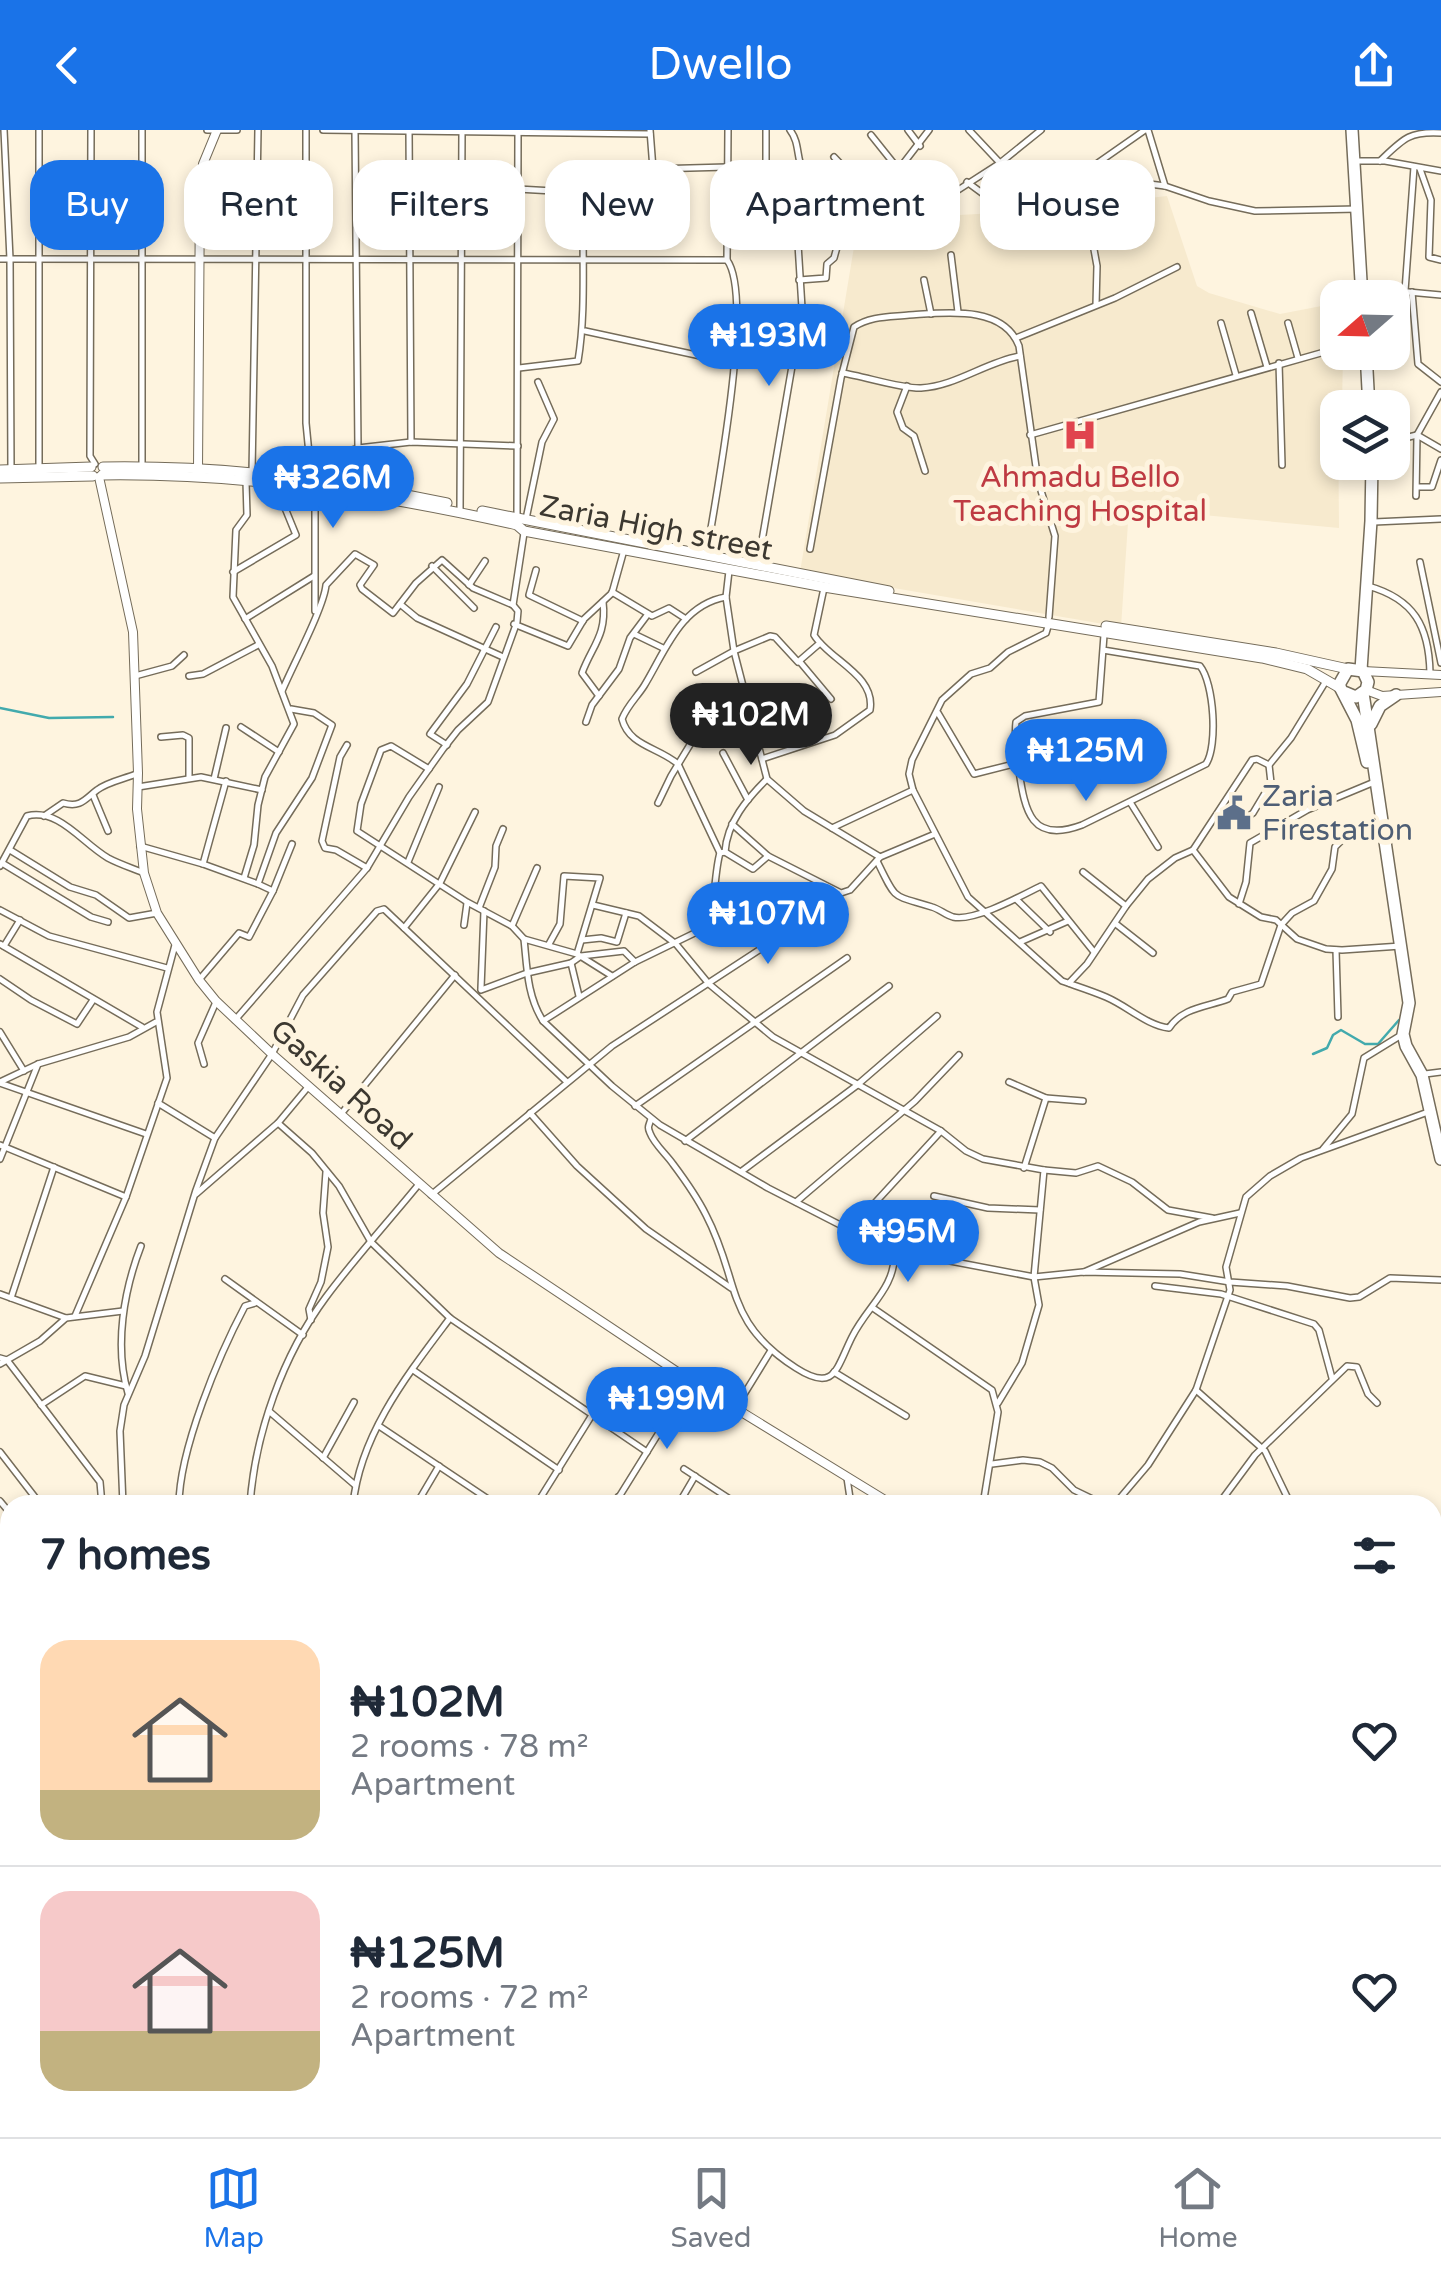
<!DOCTYPE html>
<meta charset="utf-8">
<style>
:root{--surface:#fff;--page:#f2f2f3;--text:#1f2937;--muted:#747a83;--line:#e0e1e3;--accent:#1a73e8}
body{margin:0;font-family:"Varela Round",sans-serif;background:var(--page);color:var(--text);height:100vh;display:flex;flex-direction:column;font-size:38px;white-space:nowrap}
*{box-sizing:border-box;margin:0}
p{font-size:32px;color:var(--muted)}
.icon{flex:none;width:55px;height:55px;fill:none;stroke:currentColor;stroke-width:2;stroke-linecap:round;stroke-linejoin:round}
.map{position:relative;flex:1;overflow:hidden}
.panel{position:absolute;left:0px;top:1365px;width:1442px;height:642px;display:flex;flex-direction:column;background:var(--surface);border-radius:30px 30px 0 0;box-shadow:0 5px 15px #0003}
.panel>*{flex:none}
.banner{position:absolute;left:30px;top:30px;width:1382px;height:90px;display:flex;gap:20px}
.needle{width:65px;rotate:250deg}
.tools{position:absolute;left:1320px;top:150px;display:grid;gap:20px}
.tools a{display:grid;place-items:center;width:90px;height:90px;border-radius:20px;background:var(--surface);box-shadow:0 5px 15px #0003;font-size:50px}
.price{position:absolute;translate:-50% -85px;padding:0 22px;border-radius:35px;background:var(--accent);color:#fff;font-size:32px;line-height:65px;filter:drop-shadow(0 2px 5px #0008)}
.price::after{content:'';position:absolute;left:50%;top:60px;width:30px;height:22px;margin-left:-15px;background:inherit;clip-path:polygon(0 0,100% 0,50% 100%)}
.price.current{background:#222;color:#fff}
ul{padding:0;list-style:none}
li{display:flex;align-items:center;gap:30px;height:250px;padding:0 40px}
li+li{border-top:2px solid var(--line)}
li span{display:grid;place-items:center;flex:none;width:280px;height:200px;border-radius:30px;color:#555}
li>.icon{margin-inline-start:auto}
span .icon{width:120px;height:120px;fill:#fffc;stroke-width:1}
li b{font-size:42px}
h2{display:flex;justify-content:space-between;align-items:center;height:120px;padding:0 40px;font-size:42px}
.pill{padding:0 35px;border-radius:30px;background:var(--surface);box-shadow:0 5px 15px #0003;font-size:35px;line-height:90px}
.pill.current{background:var(--accent);color:#fff}
header{display:flex;justify-content:space-between;align-items:center;height:130px;padding:0 40px;background:var(--accent);color:#fff;font-size:45px;font-weight:600}
.menu{display:flex;justify-content:space-around;align-items:center;height:140px;border-top:2px solid var(--line);background:var(--surface);font-size:28px;color:var(--muted)}
.menu a{display:grid;justify-items:center;gap:5px}
.menu .current{color:var(--accent)}
.map>svg:first-child{display:block}
.built{fill:#f7eace}
.lines{fill:none;stroke-linecap:round;stroke-linejoin:round}
.stream{stroke:#42aaad;stroke-width:2.5}
.street-casing{stroke:#756c5a;stroke-width:8}
.secondary-casing{stroke:#756c5a;stroke-width:10}
.primary-casing{stroke:#756c5a;stroke-width:11}
.highway-casing{stroke:#756c5a;stroke-width:14}
.street{stroke:#fff;stroke-width:5}
.secondary{stroke:#fff;stroke-width:8}
.primary{stroke:#fff;stroke-width:9}
.highway{stroke:#fff;stroke-width:11}
.labels{text-anchor:middle;dominant-baseline:central;stroke-width:10;stroke-linejoin:round;paint-order:stroke}
.health-label{font-size:30px;fill:#be3a42;stroke:#fef4df}
.street-label{font-size:30px;fill:#3c3830;stroke:#fef4df}
.service-label{font-size:30px;fill:#4e5e75;stroke:#fef4df;text-anchor:start}
</style>
<header><svg class="icon" aria-label="back" viewBox="0 0 24 24"><path d="M15 5l-7 7 7 7"/></svg>Dwello<svg class="icon" aria-label="share" viewBox="0 0 24 24"><path d="M12 15V3M7 8l5-5 5 5M5 13v7h14v-7"/></svg></header>
<div class="map">
<svg width="1441" height="2007" viewBox="0 0 1441 2007">
<rect width="100%" height="100%" fill="#fef4df"/>
<path class="built" d="M1167 66 1197 156 1209 163 1280 184 1337 173 1338 222 1343 223 1342 277 1338 278 1339 398 1129 378 1121 497 800 442 855 111 905 88 1034 81Z"/>
<g class="lines">
<g class="stream">
<path d="M0 578 49 588 113 587"/>
<path d="M1313 924 1327 918 1333 905 1341 900 1365 914H1378L1399 890"/>
</g>
<g class="street-casing">
<g id="street">
<path d="M4 0 10 129 11 340"/>
<path d="M91 0 90 326 95 334"/>
<path d="M142 0V337"/>
<path d="M207 0H237"/>
<path d="M306 0V293L310 334"/>
<path d="M323 0 650 4"/>
<path d="M409 0 411 312"/>
<path d="M650 0 653 39"/>
<path d="M766 0V82"/>
<path d="M790 0C800 13 796 27 803 41 811 57 826 66 828 85"/>
<path d="M908 0 920 16"/>
<path d="M969 0 1000 33"/>
<path d="M1148 0 1165 56"/>
<path d="M355 1 358 318"/>
<path d="M871 5 899 40"/>
<path d="M834 27 875 70"/>
<path d="M1355 31H1385L1441 41"/>
<path d="M1380 31C1403 9 1409 1 1441 3"/>
<path d="M1420 39 1431 70 1429 127 1441 130"/>
<path d="M967 52 986 66 1010 65 1056 54 1134 52 1165 56 1209 71 1255 81 1358 79"/>
<path d="M890 53 924 82 1000 33 1041 0"/>
<path d="M1076 53 1092 37 1145 0"/>
<path d="M518 59 606 64 630 55 653 39 727 37"/>
<path d="M727 83 814 82 855 95"/>
<path d="M1089 92 1097 136 1096 175"/>
<path d="M951 125 958 182"/>
<path d="M0 129 727 130"/>
<path d="M799 150 826 148 827 134 834 128 839 110 846 108 929 0"/>
<path d="M924 150 931 184"/>
<path d="M1365 158 1441 165"/>
<path d="M1405 161 1414 37"/>
<path d="M1412 162 1418 234 1441 252"/>
<path d="M1251 183 1267 237"/>
<path d="M1221 193 1236 245"/>
<path d="M1288 193 1298 228"/>
<path d="M585 201 733 233"/>
<path d="M1016 208 1115 168 1177 137"/>
<path d="M1279 233 1282 335"/>
<path d="M519 238 578 231C587 177 581 119 584 64"/>
<path d="M842 243C863 246 903 259 921 258 956 256 986 232 1020 226"/>
<path d="M907 256 897 282 903 298 914 306 925 341"/>
<path d="M1030 305 1335 219"/>
<path d="M1392 311 1417 305 1441 319"/>
<path d="M39 337V0"/>
<path d="M252 343 258 0"/>
<path d="M310 349V334L358 318 411 312 518 316"/>
<path d="M1417 357H1432L1441 330"/>
<path d="M1416 366 1417 305 1441 262"/>
<path d="M460 382 462 2"/>
<path d="M517 388 518 2"/>
<path d="M526 389 542 312 554 289 538 252"/>
<path d="M1374 392 1441 389"/>
<path d="M810 419 841 248 854 197C870 186 890 187 909 185 943 183 1003 174 1019 216L1038 351 1055 406 1049 487"/>
<path d="M707 423C715 369 755 168 727 130L728 0"/>
<path d="M1420 432 1441 533"/>
<path d="M758 434 802 178 796 82"/>
<path d="M432 436 474 478"/>
<path d="M536 440 529 465 583 491"/>
<path d="M729 441 726 467 734 521 767 649 804 681 880 727"/>
<path d="M233 442 296 405 276 356"/>
<path d="M469 455 485 431"/>
<path d="M1368 456C1414 469 1429 496 1430 543"/>
<path d="M612 462 652 486 669 478 686 489"/>
<path d="M400 474 417 488 503 527"/>
<path d="M315 481V359"/>
<path d="M245 489 314 446"/>
<path d="M1049 493 1046 503 1008 522 990 538 971 544 942 570 912 630 909 644 913 660 968 767 1062 851C1076 856 1092 861 1106 867 1129 877 1146 895 1169 898 1183 877 1207 877 1228 869L1232 862 1261 854 1281 795 1292 783 1314 771 1332 739 1335 717 1353 699"/>
<path d="M514 494 568 516 584 489 612 463 624 420"/>
<path d="M634 504 663 518"/>
<path d="M1103 520 1200 536C1214 553 1218 616 1206 634L1082 695C1031 714 1025 681 1019 641 1017 625 1014 608 1016 592L1025 586 1099 572 1104 505"/>
<path d="M800 532 831 569"/>
<path d="M696 542 734 521 770 506 775 507 798 532 820 513"/>
<path d="M135 546 172 536 184 525"/>
<path d="M189 546 203 544 258 515"/>
<path d="M282 561C293 535 324 477 326 455L355 424 374 435 360 455 362 459 393 483 416 453 442 430 473 458 513 475"/>
<path d="M599 566 582 543C592 516 607 505 603 472"/>
<path d="M747 567 766 568 781 578"/>
<path d="M680 583 688 573 692 572 724 596 753 598"/>
<path d="M938 583 974 644 1018 633"/>
<path d="M586 592 592 575 619 539 630 508 648 484"/>
<path d="M241 597 279 622"/>
<path d="M161 607 183 605 189 608V648"/>
<path d="M347 615 340 627 322 711 325 718 336 720 367 738"/>
<path d="M447 615 430 604 467 554 496 497"/>
<path d="M723 623 748 670"/>
<path d="M762 629 835 605 870 580C876 545 829 530 814 505L824 458"/>
<path d="M429 639 391 616 381 620 361 674 357 701 467 772 512 796 524 809 577 824 612 846"/>
<path d="M214 649 226 598"/>
<path d="M138 657 201 647 262 660"/>
<path d="M93 665 108 701"/>
<path d="M1130 672 1158 717"/>
<path d="M658 673 671 646 708 585"/>
<path d="M44 686 63 673C81 678 85 669 97 660 107 652 124 649 136 644"/>
<path d="M732 694 768 726 841 763 850 760 880 727 935 704"/>
<path d="M1235 696 1253 683 1271 653 1269 635 1291 608 1326 551"/>
<path d="M832 698 913 660"/>
<path d="M140 716 203 734 258 754 276 703 312 648 332 595 314 583 291 579"/>
<path d="M10 720 70 757 96 765 129 788 157 783"/>
<path d="M1193 720 1229 767 1261 787 1276 790 1297 809 1326 819 1342 820 1401 816"/>
<path d="M725 722 753 739 768 726"/>
<path d="M720 723 678 634C658 617 629 616 622 589 627 576 637 567 644 556 665 522 680 475 726 467"/>
<path d="M877 731C897 772 891 764 932 777 939 779 946 785 953 787 974 792 1021 766 1041 756L1094 822"/>
<path d="M408 732 439 657"/>
<path d="M2 733 91 787 108 792"/>
<path d="M203 734 226 651"/>
<path d="M0 736 27 686C59 678 82 713 108 728 119 734 132 738 144 743"/>
<path d="M1083 742 1126 776"/>
<path d="M244 748 254 715 258 675 265 647 294 594 272 536 233 467 236 400 247 385 246 351"/>
<path d="M258 754 273 761 292 714"/>
<path d="M1016 769 1050 802"/>
<path d="M1239 774 1246 752 1250 713 1307 680 1372 653"/>
<path d="M593 775 639 786 676 814 709 854 773 907 941 1001 966 1021 983 1029 1044 1040 1034 1147 1039 1175 1022 1233 998 1273"/>
<path d="M479 778 495 737 496 716 503 699"/>
<path d="M0 780 49 806 167 838"/>
<path d="M1116 794 1153 823"/>
<path d="M464 795 467 773"/>
<path d="M512 796 537 738"/>
<path d="M404 798 440 753 475 682"/>
<path d="M524 809C527 837 527 866 543 891L612 956 660 995 768 1058 887 1119 1034 1147 1083 1142 1180 1144 1230 1152 1287 1156 1350 1168 1359 1167 1390 1148 1441 1150"/>
<path d="M582 810 601 808 617 812 626 783"/>
<path d="M1020 812 1068 791"/>
<path d="M0 814 142 897"/>
<path d="M549 814 560 794 564 746 600 748 577 824"/>
<path d="M4 816 20 790"/>
<path d="M1336 820 1338 887"/>
<path d="M571 833 579 866"/>
<path d="M0 849 31 870 77 894 93 870"/>
<path d="M199 850 239 803 249 807 273 761"/>
<path d="M1069 853 1087 834 1126 776 1148 749 1175 728 1193 720 1252 630 1257 629 1269 635"/>
<path d="M481 858 484 781"/>
<path d="M481 860 527 843 571 833 581 826 624 821 635 832"/>
<path d="M235 890 367 738 409 667 443 619 458 600 488 572 517 492 518 481 513 475 524 403"/>
<path d="M543 891 635 832 707 797C715 785 714 742 720 723L725 722C727 692 747 669 767 649"/>
<path d="M0 902 24 941"/>
<path d="M204 934 198 913 216 872"/>
<path d="M1425 944 1441 942"/>
<path d="M0 952 38 934 129 907 156 892"/>
<path d="M1009 952 1046 968"/>
<path d="M0 953 146 1004"/>
<path d="M158 973 215 1008"/>
<path d="M635 976 847 828"/>
<path d="M530 983 577 1036 646 1099 731 1158"/>
<path d="M341 984 455 845"/>
<path d="M651 989C649 996 647 996 650 1003 654 1014 666 1024 673 1034 685 1050 697 1067 706 1085 741 1152 723 1191 796 1238 835 1263 836 1239 852 1207 868 1175 895 1159 895 1121"/>
<path d="M278 993 308 957"/>
<path d="M685 1011 889 856"/>
<path d="M0 1015 126 1067"/>
<path d="M1323 1019 1352 984 1364 928 1403 904"/>
<path d="M0 1029 38 934"/>
<path d="M1024 1038 1046 968 1083 971"/>
<path d="M1044 1040 1076 1043 1098 1036 1132 1052 1168 1080 1212 1088"/>
<path d="M742 1041 856 956 937 886"/>
<path d="M196 1064 278 993 312 1023 339 1056 371 1112 450 1188 647 1322"/>
<path d="M431 1065 612 916 805 790"/>
<path d="M934 1066 988 1078 1040 1080"/>
<path d="M796 1072 915 971 959 925"/>
<path d="M850 1100 941 1001"/>
<path d="M1084 1142 1199 1092 1240 1083"/>
<path d="M225 1149 303 1205"/>
<path d="M1155 1156 1221 1164 1314 1194 1319 1200 1332 1248"/>
<path d="M0 1164 66 1188"/>
<path d="M11 1168 54 1037"/>
<path d="M873 1178 992 1260 998 1282 983 1375"/>
<path d="M75 1186 126 1067 167 948 157 882 175 815"/>
<path d="M311 1190 309 1179 321 1152 328 1117 323 1083 326 1042"/>
<path d="M0 1228 7 1230 100 1352 102 1375"/>
<path d="M0 1234 40 1211 66 1188 123 1181"/>
<path d="M413 1240 559 1340"/>
<path d="M834 1242 906 1286"/>
<path d="M1196 1260 1265 1321 1291 1375"/>
<path d="M128 1263C114 1216 124 1160 141 1116"/>
<path d="M41 1275 85 1246 126 1256"/>
<path d="M735 1279 770 1222"/>
<path d="M270 1282 355 1355"/>
<path d="M379 1296 497 1375"/>
<path d="M0 1322 41 1375"/>
<path d="M323 1328 354 1272"/>
<path d="M992 1334 1023 1330 1040 1332 1052 1338 1074 1360 1105 1375"/>
<path d="M684 1339 739 1375"/>
<path d="M847 1348 851 1375"/>
<path d="M618 1367 632 1375"/>
<path d="M0 1371 10 1383"/>
<path d="M123 1375 120 1301 124 1275 145 1226 196 1060 215 1008 272 924 303 865 377 781 384 779 567 952"/>
<path d="M179 1375C179 1320 219 1225 245 1176L255 1173"/>
<path d="M250 1375C255 1303 283 1225 326 1167 355 1128 388 1092 419 1054"/>
<path d="M353 1375C360 1304 408 1244 450 1188"/>
<path d="M416 1375 439 1336"/>
<path d="M536 1375 592 1285"/>
<path d="M614 1375 691 1251"/>
<path d="M678 1375 695 1346"/>
<path d="M1114 1375 1148 1335 1196 1260 1230 1160 1226 1137 1246 1067 1270 1046 1301 1028 1428 982"/>
<path d="M1218 1375 1255 1325 1347 1236 1357 1237 1368 1264 1377 1273"/>
<path d="M0 1425 10 1423"/>
<path d="M1441 1431 1437 1439 1441 1463"/>
<path d="M0 1506 10 1512"/>
<path d="M0 1544 10 1549"/>
<path d="M1 1577 10 1559"/>
<path d="M0 1612 10 1617"/>
<path d="M0 1653 10 1655"/>
<path d="M0 1689 10 1692"/>
<path d="M1432 1697H1441"/>
<path d="M0 1735 10 1706"/>
<path d="M0 1767 10 1769"/>
<path d="M0 1791 10 1834"/>
<path d="M0 1896 10 1904"/>
<path d="M1432 1908H1441"/>
<path d="M0 1998 10 1975"/>
<path d="M64 1998 69 2007"/>
<path d="M131 1998 132 2007"/>
<path d="M188 1998 189 2007"/>
<path d="M409 1998 410 2007"/>
<path d="M464 1998 465 2007"/>
<path d="M605 1998 606 2007"/>
<path d="M662 1998 663 2007"/>
<path d="M968 1998V2007"/>
<path d="M1082 1998 1110 2007"/>
<path d="M250 2003 351 1998"/>
<path d="M39 2007 50 1998"/>
<path d="M816 2007 819 1998"/>
<path d="M1068 2007 1083 1998"/>
<path d="M1423 2007 1441 2001"/>
</g>
</g>
<g class="secondary-casing">
<g id="secondary">
<path d="M198 339 200 60 203 34 217 0"/>
<path d="M99 347 133 502 138 643 137 679 144 743 157 783 199 850 216 871 272 924 499 1123 691 1251 893 1375"/>
<path d="M1363 541 1441 545"/>
<path d="M1366 560 1382 566 1441 562"/>
<path d="M1432 1622 1441 1625"/>
</g>
</g>
<g class="primary-casing">
<g id="primary">
<path d="M103 337C219 335 334 349 447 373"/>
<path d="M0 340 91 337"/>
<path d="M102 345C242 343 380 364 517 395L524 401 824 457 1262 528 1307 539 1340 558"/>
<path d="M0 348 93 346"/>
<path d="M482 381 889 461"/>
<path d="M1106 496 1276 523 1348 539"/>
</g>
</g>
<g class="highway-casing">
<g id="highway">
<path d="M1352 0 1362 168"/>
<path d="M1366 222 1369 278"/>
<path d="M1361 540 1371 391 1372 332"/>
<path d="M1344 562 1356 567 1366 560 1368 552 1363 541 1348 539 1340 553V557L1357 590 1367 632"/>
<path d="M1363 563 1409 873 1403 904 1406 916 1422 945 1441 1029"/>
<path d="M1371 594 1380 576 1396 565"/>
</g>
</g>
<use href="#street" class="street"/>
<use href="#secondary" class="secondary"/>
<use href="#primary" class="primary"/>
<use href="#highway" class="highway"/>
</g>
<defs>
<g id="hospital-bare" transform="scale(2.7)"><path d="M-5-5h3v3.5h4V-5h3V5h-3V1.5h-4V5h-3Z" fill="#e0444e" stroke="#fef4df" stroke-width="2.5" paint-order="stroke"/></g>
<g id="civic-bare" transform="scale(2.7)"><path d="M-.6-6.5H3V-4.5H.6V-3L4-1V1h2V6H-6V1h2V-1L-.6-3ZM-1.2 2.5V6h2.4V2.5Z" fill="#5c6f8a" stroke="#fef4df" stroke-width="2.5" paint-order="stroke"/></g>
</defs>
<g fill-rule="evenodd">
<use href="#hospital-bare" x="1080" y="305"/>
<use href="#civic-bare" x="1234" y="683"/>
</g>
<g class="labels">
<g class="health-label">
<text x="1080" y="347">Ahmadu Bello<tspan x="1080" dy="34">Teaching Hospital</tspan></text>
</g>
<g class="street-label">
<text transform="translate(656 398) rotate(11)">Zaria High street</text>
<text transform="translate(341 955) rotate(42)">Gaskia Road</text>
</g>
<g class="service-label">
<text x="1262" y="666">Zaria<tspan x="1262" dy="34">Firestation</tspan></text>
</g>
</g>
</svg>
<div class="tools">
<a><svg class="needle" viewBox="-14 -14 28 28"><path d="M0-13l5 13h-10z" fill="#e53935"/><path d="M0 13l5-13h-10z" fill="#747a83"/></svg></a>
<a><svg class="icon" aria-label="layers" viewBox="0 0 24 24"><path d="M12 4l9 5-9 5-9-5zM3 14l9 5 9-5"/></svg></a>
</div>
<b class="price" style="left:769px;top:259px">₦193M</b>
<b class="price" style="left:333px;top:401px">₦326M</b>
<b class="price current" style="left:751px;top:638px">₦102M</b>
<b class="price" style="left:1086px;top:674px">₦125M</b>
<b class="price" style="left:768px;top:837px">₦107M</b>
<b class="price" style="left:908px;top:1155px">₦95M</b>
<b class="price" style="left:667px;top:1322px">₦199M</b>
<div class="banner">
<a class="pill current">Buy</a>
<a class="pill">Rent</a>
<a class="pill">Filters</a>
<a class="pill">New</a>
<a class="pill">Apartment</a>
<a class="pill">House</a>
</div>
<section class="panel">
<h2>7 homes<svg class="icon" aria-label="filters" viewBox="0 0 24 24"><path d="M4 7h16M4 17h16"/><circle cx="9" cy="7" r="2"/><circle cx="15" cy="17" r="2"/></svg></h2>
<ul>
<li><span style="background:linear-gradient(#ffd9b3 75%,#c2b280 0)"><svg class="icon" aria-label="home" viewBox="0 0 24 24"><path d="M3 11l9-7 9 7M6 9v11h12V9"/></svg></span><div><b>₦102M</b><p>2 rooms · 78 m²</p><p>Apartment</p></div><svg class="icon" aria-label="heart" viewBox="0 0 24 24"><path d="M12 20l-8-8c-3-5 5-10 8-4 3-6 11-1 8 4z"/></svg></li>
<li><span style="background:linear-gradient(#f6c9c9 70%,#c2b280 0)"><svg class="icon" aria-label="home" viewBox="0 0 24 24"><path d="M3 11l9-7 9 7M6 9v11h12V9"/></svg></span><div><b>₦125M</b><p>2 rooms · 72 m²</p><p>Apartment</p></div><svg class="icon" aria-label="heart" viewBox="0 0 24 24"><path d="M12 20l-8-8c-3-5 5-10 8-4 3-6 11-1 8 4z"/></svg></li>
</ul>
</section>
</div>
<nav class="menu">
<a class="current"><svg class="icon" aria-label="map" viewBox="0 0 24 24"><path d="M3 6l6-2 6 2 6-2v14l-6 2-6-2-6 2zM9 4v14M15 6v14"/></svg>Map</a>
<a><svg class="icon" aria-label="saved" viewBox="0 0 24 24"><path d="M7 4h10v16l-5-4-5 4z"/></svg>Saved</a>
<a><svg class="icon" aria-label="home" viewBox="0 0 24 24"><path d="M3 11l9-7 9 7M6 9v11h12V9"/></svg>Home</a>
</nav>
